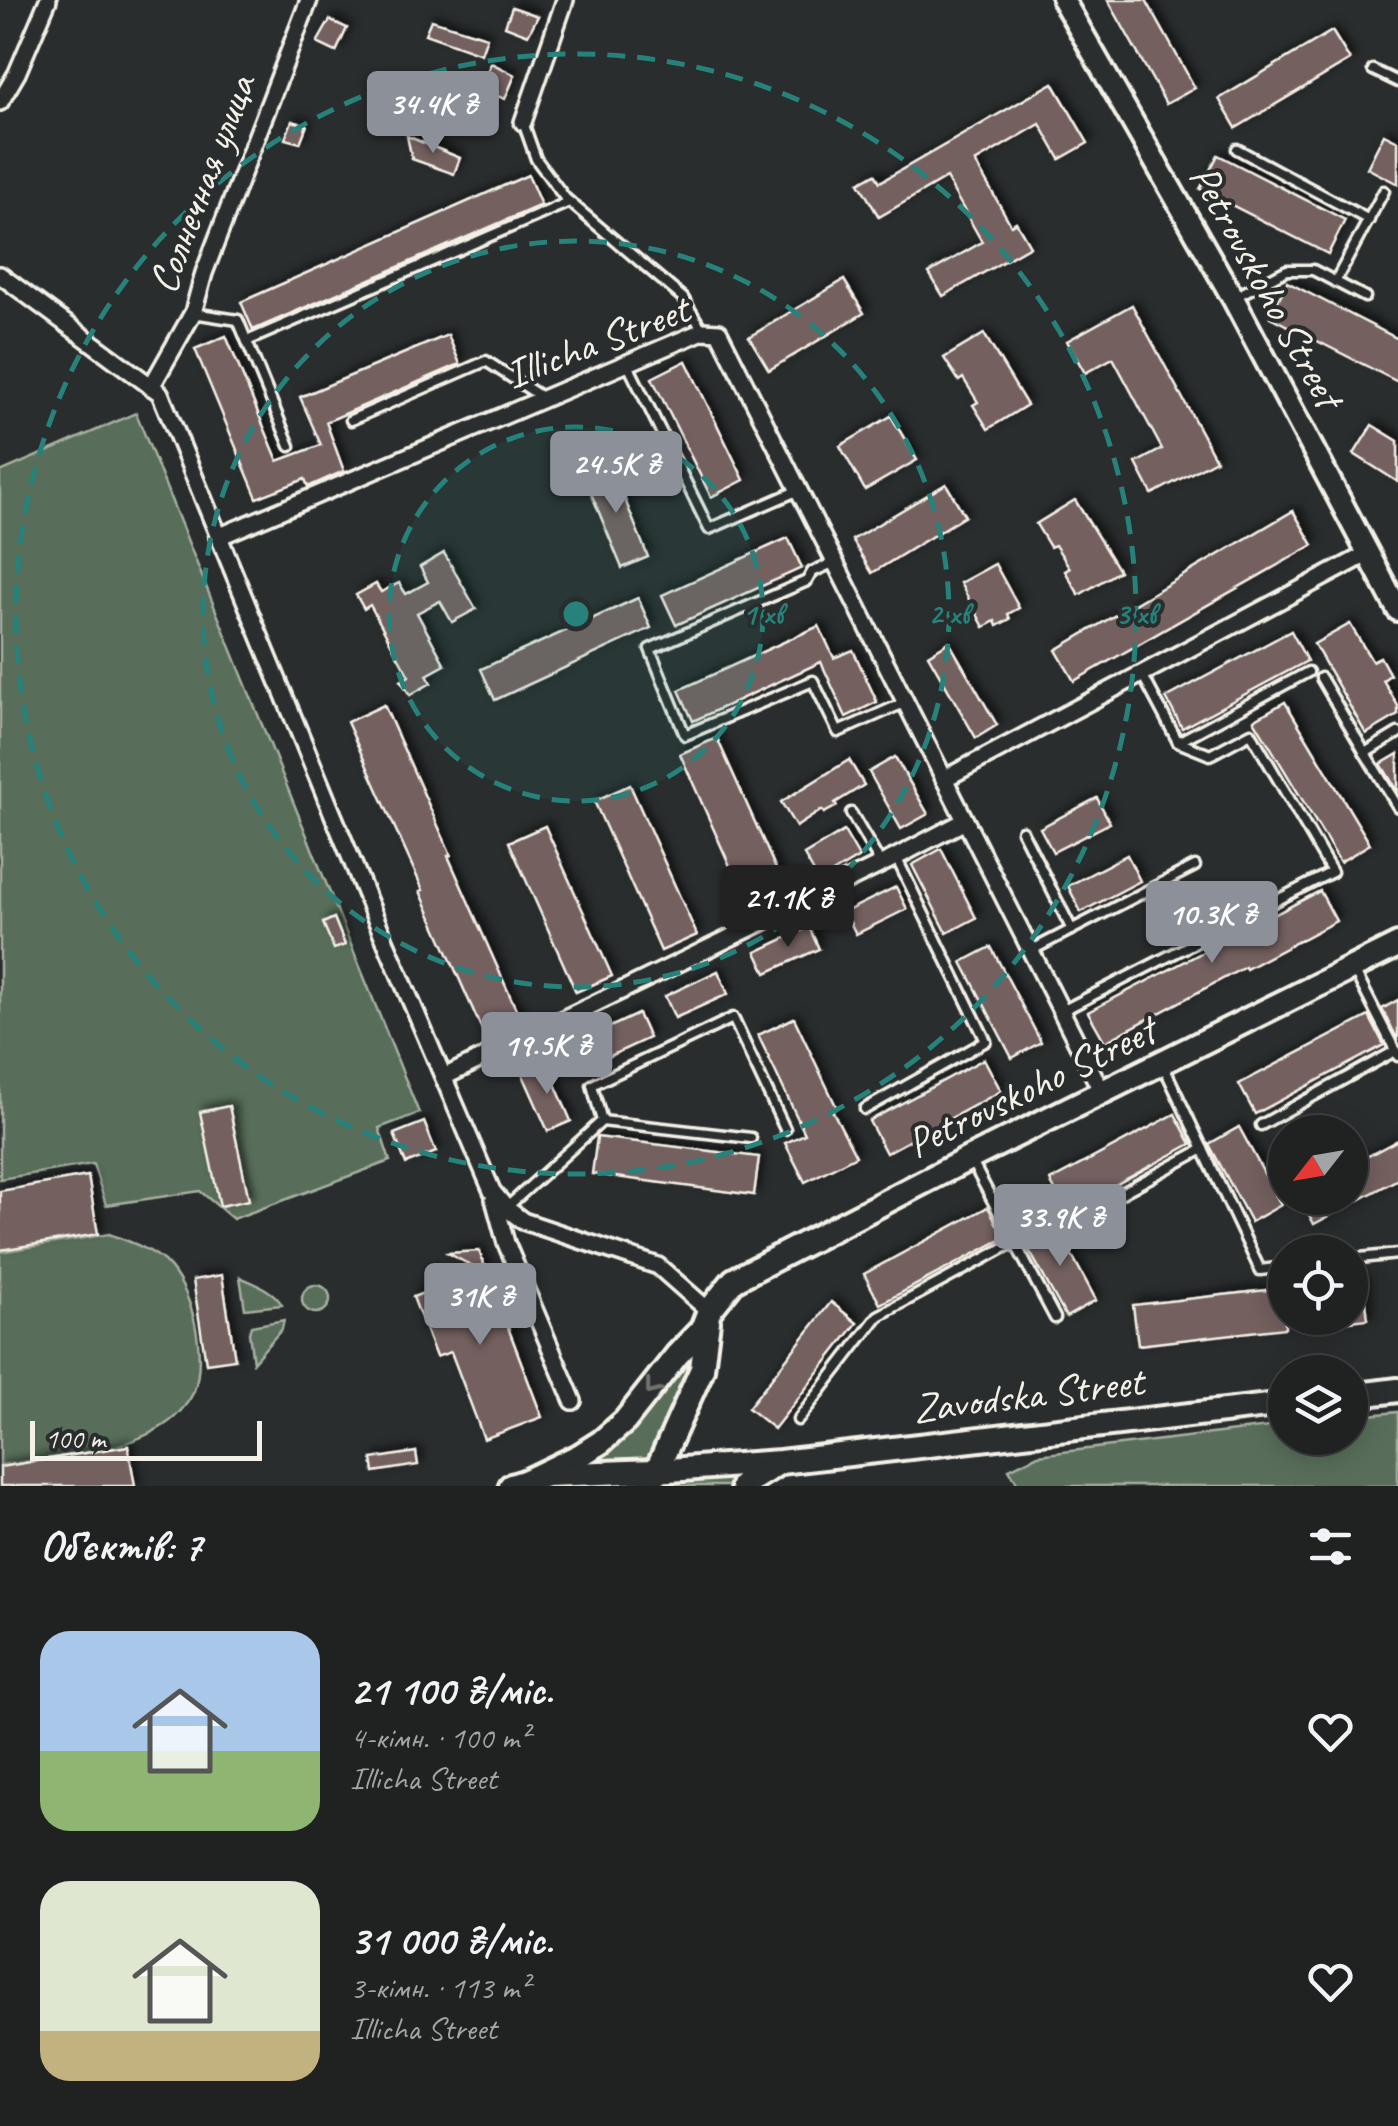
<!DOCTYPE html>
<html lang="uk">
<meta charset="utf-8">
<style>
:root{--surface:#202222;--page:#2d2f2f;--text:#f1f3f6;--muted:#a2a4a5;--line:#3d3f40;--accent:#8c9099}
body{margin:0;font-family:Caveat,sans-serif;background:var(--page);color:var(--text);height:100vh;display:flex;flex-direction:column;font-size:38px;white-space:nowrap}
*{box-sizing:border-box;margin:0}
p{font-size:32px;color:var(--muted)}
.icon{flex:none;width:55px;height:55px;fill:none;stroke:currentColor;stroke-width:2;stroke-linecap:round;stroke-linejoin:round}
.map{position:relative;height:1486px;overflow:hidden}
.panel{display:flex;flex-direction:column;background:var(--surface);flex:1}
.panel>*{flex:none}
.needle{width:65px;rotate:239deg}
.fabs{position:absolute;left:1268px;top:1115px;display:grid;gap:20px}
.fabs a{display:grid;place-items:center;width:100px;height:100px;border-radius:50%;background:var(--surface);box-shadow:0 5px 25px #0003,0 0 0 2px var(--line);font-size:50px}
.scale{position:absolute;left:30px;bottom:25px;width:232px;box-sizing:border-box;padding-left:10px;border:5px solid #f4f1e8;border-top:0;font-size:28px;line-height:35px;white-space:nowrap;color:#f4f1e8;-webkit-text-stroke:8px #2a2d2e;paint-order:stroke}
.price{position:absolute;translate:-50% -85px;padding:0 22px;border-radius:10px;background:var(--accent);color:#fff;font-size:32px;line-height:65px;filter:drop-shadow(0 2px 5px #0008)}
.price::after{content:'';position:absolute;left:50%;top:60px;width:30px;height:22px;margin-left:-15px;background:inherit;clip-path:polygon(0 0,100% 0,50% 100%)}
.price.selected{background:#222;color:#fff}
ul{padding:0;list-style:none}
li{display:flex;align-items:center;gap:30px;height:250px;padding:0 40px}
li span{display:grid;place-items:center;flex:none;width:280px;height:200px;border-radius:30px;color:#555}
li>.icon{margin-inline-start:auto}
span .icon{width:120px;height:120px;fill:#fffc;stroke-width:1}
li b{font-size:42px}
h2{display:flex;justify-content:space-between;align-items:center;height:120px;padding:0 40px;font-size:42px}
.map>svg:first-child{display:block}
.green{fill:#586e5a;stroke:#a6b0a1;stroke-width:2.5}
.building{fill:#73605f;stroke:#f4f1e8;stroke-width:2.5;filter:url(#shadow)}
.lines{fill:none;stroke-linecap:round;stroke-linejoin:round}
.service-casing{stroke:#f4f1e8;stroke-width:15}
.minor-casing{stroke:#f4f1e8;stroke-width:22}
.tertiary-casing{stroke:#f4f1e8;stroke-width:28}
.secondary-casing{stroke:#f4f1e8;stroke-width:30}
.service{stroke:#2a2d2e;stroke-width:8}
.minor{stroke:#2a2d2e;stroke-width:15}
.tertiary{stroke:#2a2d2e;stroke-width:20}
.secondary{stroke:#2a2d2e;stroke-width:22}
.oneway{stroke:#71726f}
.ring{fill:none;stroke:#26827a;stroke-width:5;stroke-dasharray:18 12}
.labels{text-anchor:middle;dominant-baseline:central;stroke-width:8;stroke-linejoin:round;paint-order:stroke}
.street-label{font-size:42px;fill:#f4f1e8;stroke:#2a2d2e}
.centre{fill:#26827a;stroke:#2a2d2e;stroke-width:5}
.ring-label{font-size:30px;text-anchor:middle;font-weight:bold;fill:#26827a;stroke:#2a2d2e;stroke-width:8;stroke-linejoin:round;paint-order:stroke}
</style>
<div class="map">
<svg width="1398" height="1486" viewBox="0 0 1398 1486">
<defs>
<filter id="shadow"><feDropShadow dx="4.5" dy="-4.5" stdDeviation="5" flood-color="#0009"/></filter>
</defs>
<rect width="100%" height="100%" fill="#2a2d2e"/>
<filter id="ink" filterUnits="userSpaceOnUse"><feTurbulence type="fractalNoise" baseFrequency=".01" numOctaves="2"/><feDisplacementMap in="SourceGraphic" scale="20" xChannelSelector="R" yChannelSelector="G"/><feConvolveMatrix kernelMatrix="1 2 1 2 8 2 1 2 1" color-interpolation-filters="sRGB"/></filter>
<g filter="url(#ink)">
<g class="green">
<path d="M136 413 419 1113 379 1128 390 1161 233 1219 200 1191 106 1205 93 1164 0 1179V472Z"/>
<path d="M109 1234C128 1241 149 1248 164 1261 193 1287 207 1355 194 1391 190 1401 178 1415 170 1421 127 1454 53 1456 0 1465V1252Z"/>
<path d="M240 1277C255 1284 274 1290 282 1305L245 1309Z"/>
<circle cx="316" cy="1299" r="14"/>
<path d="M284 1320 282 1329 253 1362 249 1333 251 1326Z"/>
<path d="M710 1332 648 1464 570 1468Z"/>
<path d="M1398 1412V1486H1019L1009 1469 1038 1455 1285 1425V1438H1350V1417Z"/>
<path d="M749 1472 728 1486H657L659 1478Z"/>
</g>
<g class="building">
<path d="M1108 0H1146L1195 88 1166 104Z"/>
<path d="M512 7 538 16 528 35 505 26Z"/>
<path d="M330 20 347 28 336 52 317 43Z"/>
<path d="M431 20 487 37 481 54 425 34Z"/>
<path d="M1332 31 1350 60 1236 128 1219 99Z"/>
<path d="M491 63 515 75 505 99 492 94 473 132 464 128 466 125 464 124Z"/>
<path d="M1053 83 1088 143 1060 159 1040 124 975 162 1011 225 1016 222 1030 246 943 296 929 273 982 242 946 178 879 217 859 183 875 174 880 182Z"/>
<path d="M292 121 307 125 300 143 285 139Z"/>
<path d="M1384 134 1398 141V184L1367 168Z"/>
<path d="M407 136 460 158 454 174 412 159Z"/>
<path d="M1218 155 1345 220 1328 254 1200 189Z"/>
<path d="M528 175 541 205 253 330 241 302Z"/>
<path d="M844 280 864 313 769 370 749 337Z"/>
<path d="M1287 282 1398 339V382L1270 317Z"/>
<path d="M1132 305 1216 460 1152 494 1136 463 1162 449 1113 358 1085 373 1067 341Z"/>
<path d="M984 334 1027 405 988 429 973 405 978 402 963 378 959 381 944 358Z"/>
<path d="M448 335 460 364 326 422 344 471 308 487 305 479 257 498 195 349 226 336 278 461 321 445 300 397Z"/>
<path d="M686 361 744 480 711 497 652 378Z"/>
<path d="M891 416 917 460 865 490 840 446Z"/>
<path d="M1372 425 1398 441V482L1354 454Z"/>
<path d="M611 465 648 557 622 568 584 476Z"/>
<path d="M946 484 965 516 872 573 852 540Z"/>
<path d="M1075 500 1119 571 1079 595 1065 571 1070 568 1055 545 1050 547 1036 524Z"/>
<path d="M1293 511 1313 545 1074 681 1056 650Z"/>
<path d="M788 538 802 568 676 625 662 595Z"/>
<path d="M444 553 476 609 452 622 440 601 417 613 445 665 427 675 431 683 410 695 401 681 409 676 370 605 364 609 356 595 376 584 381 592 399 583 406 594 428 582 420 567Z"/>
<path d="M995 564 1019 608 1008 614 1010 619 997 626 995 621 984 627 960 583Z"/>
<path d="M638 598 651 628 495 700 481 669Z"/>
<path d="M1350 624 1372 661 1380 657 1390 675 1383 680 1398 706V715L1366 734 1314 644Z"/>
<path d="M819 626 834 658 853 650 877 702 846 717 821 662 693 721 679 690Z"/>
<path d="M1291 631 1307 661 1182 728 1166 698Z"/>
<path d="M949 642 997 725 976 738 928 655Z"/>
<path d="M1285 702 1370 844 1340 862 1254 720Z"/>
<path d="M384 705 451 855 448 856 523 1025 487 1041 420 891 423 890 347 722Z"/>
<path d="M717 738 784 887 747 904 680 754Z"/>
<path d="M1398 754V792L1381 764Z"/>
<path d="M895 757 928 814 901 829 869 772Z"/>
<path d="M849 760 864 785 835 803 837 806 824 813 822 810 796 827 781 802Z"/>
<path d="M630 785 697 935 661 951 594 801Z"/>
<path d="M1097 798 1110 823 1053 852 1040 828Z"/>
<path d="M545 826 612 976 576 992 509 842Z"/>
<path d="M844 831 859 857 819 881 804 855Z"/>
<path d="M941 849 976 918 947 933 912 865Z"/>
<path d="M1127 855 1140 881 1081 912 1068 886Z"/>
<path d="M896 887 907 909 856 934 845 912Z"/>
<path d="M1320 891 1336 921 1246 969 1245 967 1105 1042 1088 1012Z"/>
<path d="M334 918 345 945 334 949 323 923Z"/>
<path d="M809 927 819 949 766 973 756 952Z"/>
<path d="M991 947 1041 1042 1012 1058 962 962Z"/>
<path d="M718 971 728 994 675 1018 665 996Z"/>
<path d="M1398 1000V1037L1397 1038 1382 1009Z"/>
<path d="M638 1014 649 1038 593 1064 582 1040Z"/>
<path d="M1369 1016 1384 1045 1255 1114 1239 1084Z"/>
<path d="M794 1018 837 1108 832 1110 856 1156 805 1182 785 1143 805 1134 758 1035Z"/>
<path d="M984 1059 1001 1091 886 1153 869 1121Z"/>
<path d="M546 1063 571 1121 548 1131 522 1073Z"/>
<path d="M229 1106 249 1200 220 1206 200 1112Z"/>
<path d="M1175 1114 1191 1144 1067 1211 1050 1181Z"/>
<path d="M424 1122 436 1152 406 1164 394 1134Z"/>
<path d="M1239 1127 1281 1205 1251 1222 1209 1144Z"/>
<path d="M597 1137 759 1157 754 1195 592 1174Z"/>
<path d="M1398 1140V1179L1314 1224 1300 1198H1350V1166Z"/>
<path d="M88 1176 98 1234 0 1250V1191Z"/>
<path d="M988 1207 1004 1238 880 1304 864 1274Z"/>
<path d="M1054 1222 1096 1300 1066 1317 1023 1239Z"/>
<path d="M479 1251 542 1417 484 1439 451 1352 436 1357 413 1297 481 1271 448 1253Z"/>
<path d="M222 1275 235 1359 206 1363 193 1280Z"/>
<path d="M1363 1279 1368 1319 1350 1321V1280Z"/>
<path d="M1285 1288V1328L1138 1345 1133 1305Z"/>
<path d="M831 1302 857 1323 774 1429 748 1408Z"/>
<path d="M128 1446 135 1486H0V1467Z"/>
<path d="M416 1452 418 1465 374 1472 372 1459Z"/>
</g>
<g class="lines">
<g class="service-casing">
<g id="service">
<path d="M1373 70 1398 82"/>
<path d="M523 122 536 159 565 198 683 298 703 331"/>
<path d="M1237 149 1369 220"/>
<path d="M1335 282 1384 191"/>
<path d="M1233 298 1287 270H1313L1365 297"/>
<path d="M193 313 238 320 290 446"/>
<path d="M247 341 569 202"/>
<path d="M628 365 709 529 799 490"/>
<path d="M351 420 486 361 543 398"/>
<path d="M835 562 812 572 807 581 650 649 685 735 813 681 838 732 906 702"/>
<path d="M1142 674 1178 742 1308 672"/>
<path d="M1321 678 1365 753 1398 733"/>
<path d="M1365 753 1398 807"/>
<path d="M851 813 881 864"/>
<path d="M1022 831 1072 930"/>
<path d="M1030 951 1195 866"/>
<path d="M1355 972 1398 1056"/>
<path d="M1062 1011 1332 872 1251 733 1210 755 1178 742"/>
<path d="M1164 1067 1260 1270 1285 1267"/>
<path d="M865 1109 986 1041 896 857"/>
<path d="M602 1121 751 1138"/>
<path d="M1261 1125 1395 1051"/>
<path d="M972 1162 1055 1318"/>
<path d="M506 1208 602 1121 592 1085 733 1018 785 1129"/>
<path d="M1074 1219 1203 1149"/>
<path d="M1350 1259 1398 1254"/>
<path d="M798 1420 878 1316 1015 1242"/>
</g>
</g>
<g class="minor-casing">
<g id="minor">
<path d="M0 102 17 73 48 0"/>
<path d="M523 122 565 0"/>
<path d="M0 275 160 393 375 917 492 1191 506 1208 523 1221 658 1266 709 1311"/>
<path d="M151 387 193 313 204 273 309 0"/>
<path d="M218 537 703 331 719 332 1102 1092"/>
<path d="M944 779 1367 554"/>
<path d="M444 1077 896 857 965 821"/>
<path d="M494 1199 506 1243 573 1401"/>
</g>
</g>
<g class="tertiary-casing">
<path id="tertiary" d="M1063 0 1233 298 1398 610"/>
</g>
<g class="secondary-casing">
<g id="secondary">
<path d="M1350 1396 1398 1390"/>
<path d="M527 1481 579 1456 601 1442 625 1421 677 1355 702 1329 709 1311 734 1280 970 1158 1398 945"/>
<path d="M651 1483 702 1369 708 1321"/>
<path d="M511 1486 547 1475 655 1471 780 1462 1285 1404"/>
<path d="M742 1486 777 1464"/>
</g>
</g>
<use href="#service" class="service"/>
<use href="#minor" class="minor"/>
<use href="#tertiary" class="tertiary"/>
<use href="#secondary" class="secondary"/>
</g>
<defs><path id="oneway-chevron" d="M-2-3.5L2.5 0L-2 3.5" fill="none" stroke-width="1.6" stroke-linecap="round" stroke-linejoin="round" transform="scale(2.5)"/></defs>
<use class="oneway" href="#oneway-chevron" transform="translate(652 1388) rotate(128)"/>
</g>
<circle cx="576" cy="614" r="187" fill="#26827a" fill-opacity=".12"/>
<g class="ring">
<circle cx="576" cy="614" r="187"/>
<circle cx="576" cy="614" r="373"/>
<circle cx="576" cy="614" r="560"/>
</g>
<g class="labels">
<g class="street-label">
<text transform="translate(202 184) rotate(-69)">Солнечная улица</text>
<text transform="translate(1266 286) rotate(61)">Petrovskoho Street</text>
<text transform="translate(597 342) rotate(-21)">Illicha Street</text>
<text transform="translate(1031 1087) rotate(-26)">Petrovskoho Street</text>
<text transform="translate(1028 1395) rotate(-7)">Zavodska Street</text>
</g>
</g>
<circle cx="576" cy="614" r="15" class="centre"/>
<g class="ring-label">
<text x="763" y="624">1 хв</text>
<text x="949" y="624">2 хв</text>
<text x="1136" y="624">3 хв</text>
</g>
</svg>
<div class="fabs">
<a><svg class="needle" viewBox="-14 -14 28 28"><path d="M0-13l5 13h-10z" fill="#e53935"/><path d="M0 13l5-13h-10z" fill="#a2a4a5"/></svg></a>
<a><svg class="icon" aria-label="locate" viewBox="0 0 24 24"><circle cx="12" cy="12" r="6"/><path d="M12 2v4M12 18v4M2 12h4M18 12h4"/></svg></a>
<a><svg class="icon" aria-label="layers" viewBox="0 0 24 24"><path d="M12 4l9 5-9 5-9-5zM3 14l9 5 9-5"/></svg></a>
</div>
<div class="scale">100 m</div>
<b class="price" style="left:433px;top:156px">34.4K ₴</b>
<b class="price" style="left:616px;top:516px">24.5K ₴</b>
<b class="price selected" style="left:788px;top:950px">21.1K ₴</b>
<b class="price" style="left:1212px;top:966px">10.3K ₴</b>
<b class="price" style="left:547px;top:1097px">19.5K ₴</b>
<b class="price" style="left:1060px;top:1269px">33.9K ₴</b>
<b class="price" style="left:480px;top:1348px">31K ₴</b>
</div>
<section class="panel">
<h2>Об’єктів: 7<svg class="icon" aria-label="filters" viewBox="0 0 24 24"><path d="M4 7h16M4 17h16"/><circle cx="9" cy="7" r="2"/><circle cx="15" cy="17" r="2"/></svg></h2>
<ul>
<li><span style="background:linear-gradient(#a9c7e8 60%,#8fb573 0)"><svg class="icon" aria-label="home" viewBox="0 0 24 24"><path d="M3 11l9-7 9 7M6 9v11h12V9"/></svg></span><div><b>21 100 ₴/міс.</b><p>4-кімн. · 100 m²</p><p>Illicha Street</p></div><svg class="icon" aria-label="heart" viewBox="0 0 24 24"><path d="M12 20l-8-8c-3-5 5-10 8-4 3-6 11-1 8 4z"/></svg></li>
<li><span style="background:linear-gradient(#dfe7d0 75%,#c2b280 0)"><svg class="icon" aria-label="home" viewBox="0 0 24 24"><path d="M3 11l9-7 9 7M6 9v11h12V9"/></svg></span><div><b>31 000 ₴/міс.</b><p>3-кімн. · 113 m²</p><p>Illicha Street</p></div><svg class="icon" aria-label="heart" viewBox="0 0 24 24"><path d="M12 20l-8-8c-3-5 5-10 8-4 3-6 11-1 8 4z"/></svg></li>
</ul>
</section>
